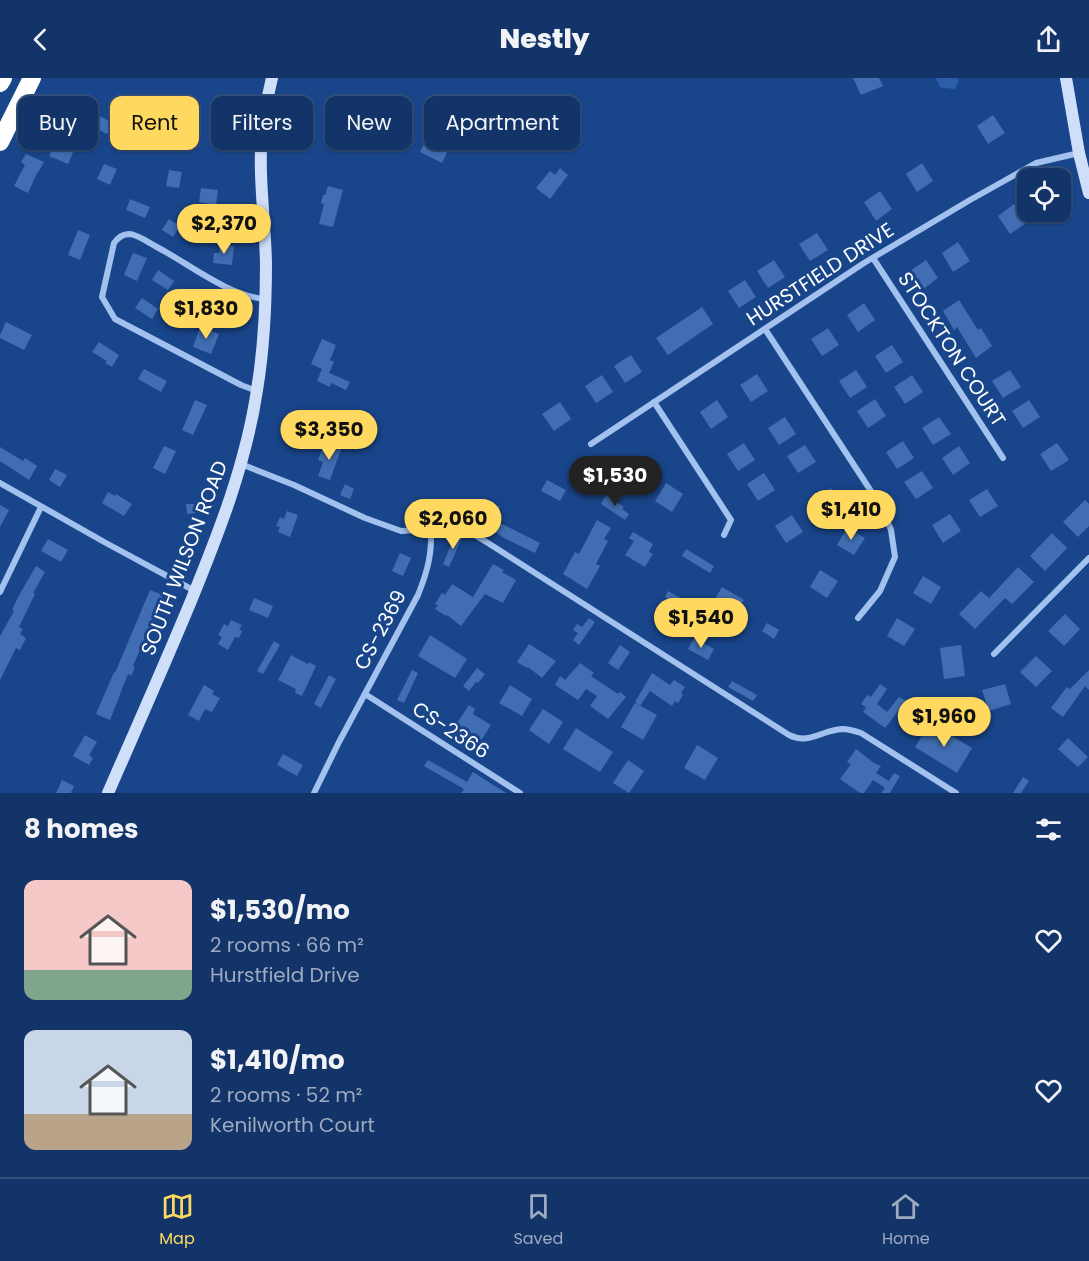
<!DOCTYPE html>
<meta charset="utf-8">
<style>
:root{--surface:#133468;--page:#1c3c6e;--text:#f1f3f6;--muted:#9daac0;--line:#324f7c;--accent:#ffd95f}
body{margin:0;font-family:Poppins,sans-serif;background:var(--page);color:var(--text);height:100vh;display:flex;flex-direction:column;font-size:22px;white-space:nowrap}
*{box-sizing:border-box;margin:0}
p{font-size:20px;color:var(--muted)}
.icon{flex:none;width:33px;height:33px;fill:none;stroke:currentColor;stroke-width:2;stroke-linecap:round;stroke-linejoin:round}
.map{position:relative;height:715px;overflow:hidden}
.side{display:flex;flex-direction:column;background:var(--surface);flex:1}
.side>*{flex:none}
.banner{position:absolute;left:18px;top:18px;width:600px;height:54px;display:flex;gap:12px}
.buttons{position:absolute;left:1017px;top:90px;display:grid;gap:12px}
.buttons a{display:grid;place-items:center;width:54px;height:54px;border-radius:12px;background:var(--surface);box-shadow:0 2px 4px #0004,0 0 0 2px var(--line);font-size:30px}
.price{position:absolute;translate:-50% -51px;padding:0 14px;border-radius:21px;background:var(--accent);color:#111;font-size:20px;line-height:39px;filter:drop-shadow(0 2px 3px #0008)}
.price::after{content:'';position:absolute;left:50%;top:36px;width:18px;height:14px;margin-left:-9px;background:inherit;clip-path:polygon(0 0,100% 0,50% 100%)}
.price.on{background:#222;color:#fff}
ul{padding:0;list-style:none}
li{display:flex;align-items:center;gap:18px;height:150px;padding:0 24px}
li span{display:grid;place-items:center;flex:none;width:168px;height:120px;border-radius:12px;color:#555}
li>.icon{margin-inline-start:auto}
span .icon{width:72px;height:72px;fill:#fffc;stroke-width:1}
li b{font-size:26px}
h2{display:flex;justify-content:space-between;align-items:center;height:72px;padding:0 24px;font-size:26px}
.tag{padding:0 21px;border-radius:12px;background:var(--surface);box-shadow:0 2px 4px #0004,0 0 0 2px var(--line);font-size:21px;line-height:54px}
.tag.on{background:var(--accent);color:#111}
header{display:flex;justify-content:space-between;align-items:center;height:78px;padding:0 24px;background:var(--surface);font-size:27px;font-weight:800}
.menu{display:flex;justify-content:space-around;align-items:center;height:84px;border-top:2px solid var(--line);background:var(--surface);font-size:16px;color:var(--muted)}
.menu a{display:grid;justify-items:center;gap:3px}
.menu .on{color:var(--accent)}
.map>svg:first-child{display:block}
.green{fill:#2b5da9}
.building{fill:#416eb3}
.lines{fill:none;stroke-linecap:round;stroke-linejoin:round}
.street{stroke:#a2c1ee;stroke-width:6}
.secondary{stroke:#cfdffa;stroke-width:12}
.highway{stroke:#fff;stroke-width:18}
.labels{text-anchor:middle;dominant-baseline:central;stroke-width:6;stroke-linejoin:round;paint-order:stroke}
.street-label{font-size:20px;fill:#fff;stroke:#19458a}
</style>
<header><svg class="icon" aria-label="back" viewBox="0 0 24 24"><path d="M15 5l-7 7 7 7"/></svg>Nestly<svg class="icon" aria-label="share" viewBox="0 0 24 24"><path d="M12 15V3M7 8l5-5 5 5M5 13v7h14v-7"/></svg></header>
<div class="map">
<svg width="1089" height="715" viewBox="0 0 1089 715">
<rect width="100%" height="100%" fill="#19458a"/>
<path class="green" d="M936 0H955L959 1 955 11 944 10 940 9Z"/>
<g class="building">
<path d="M853 0H879L883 8 861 17Z"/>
<path d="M56 19 70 26 65 36 51 29Z"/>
<path d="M90 33 113 45 107 56 84 44Z"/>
<path d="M993 37 1005 55 988 66 977 48Z"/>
<path d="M66 42 84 52 72 72H74L68 86 49 78Z"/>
<path d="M432 49 454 60 442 85 420 74Z"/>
<path d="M26 76 44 84 39 93H38L28 115 14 108 25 87 21 84Z"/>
<path d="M922 85 933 103 917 114 906 96Z"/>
<path d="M104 86 117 91 110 107 97 101Z"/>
<path d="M560 90 568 97 550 121 536 110 550 93 555 97Z"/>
<path d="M169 92 182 94 179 110 166 108Z"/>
<path d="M328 108 343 112 333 149 319 146 324 126 321 125 323 117H325Z"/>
<path d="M201 110 218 112 216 127 199 124Z"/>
<path d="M880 113 892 131 876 143 864 124Z"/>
<path d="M130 121 150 129 145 140 126 132Z"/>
<path d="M1014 126 1026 145 1010 156 998 138Z"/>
<path d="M169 141 180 148 173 159 162 152Z"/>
<path d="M78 152 90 157 80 182 68 177Z"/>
<path d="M817 155 828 172 810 183 799 166Z"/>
<path d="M958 164 970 183 953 194 942 175Z"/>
<path d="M220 166 234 168 232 187 213 185 214 175H219Z"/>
<path d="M133 175 147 180 137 203 124 197Z"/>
<path d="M774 182 785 199 768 210 757 193Z"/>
<path d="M926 182 938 200 922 212 910 193Z"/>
<path d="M158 192 174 203 168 212 152 202Z"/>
<path d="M745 202 756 219 739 230 728 213Z"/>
<path d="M214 219 225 222 220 241 208 238Z"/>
<path d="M142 220 158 231 152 241 135 230Z"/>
<path d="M959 222 978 252 981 250 992 268 976 280 957 249 954 252 943 233Z"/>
<path d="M864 225 875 242 858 254 847 237Z"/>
<path d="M702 229 713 246 668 277 656 260Z"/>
<path d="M6 244 32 257 24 272 0 260V257Z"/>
<path d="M200 249 219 256 211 276 193 269Z"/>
<path d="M828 250 839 267 822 278 811 261Z"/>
<path d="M322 261 336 267 330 282 334 284 329 295 350 304 346 312 331 305 330 309 317 303 322 291 311 286Z"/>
<path d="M99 264 119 277 112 289 105 285 107 283 92 274Z"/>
<path d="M892 267 903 284 886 295 875 278Z"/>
<path d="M631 277 642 294 625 305 614 288Z"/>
<path d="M144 291 167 303 161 314 138 301Z"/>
<path d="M856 292 867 309 850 320 839 303Z"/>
<path d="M1010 292 1021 309 1003 320 992 303Z"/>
<path d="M757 296 768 313 751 324 740 307Z"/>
<path d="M602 297 613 314 596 325 585 308Z"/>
<path d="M912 297 923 314 905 326 894 309Z"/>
<path d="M875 321 886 338 868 350 857 333Z"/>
<path d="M195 322 207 327 193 357 182 352Z"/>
<path d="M717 322 728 339 711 351 700 334Z"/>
<path d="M1029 322 1040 339 1023 350 1012 333Z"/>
<path d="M560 324 571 341 554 353 542 336Z"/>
<path d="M785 339 796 356 779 367 768 350Z"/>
<path d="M939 339 951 356 933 367 922 350Z"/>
<path d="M903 363 914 380 897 391 886 374Z"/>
<path d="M744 365 755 382 738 393 727 376Z"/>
<path d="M1057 365 1069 382 1051 393 1040 376Z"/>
<path d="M329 366 341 371 330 402 318 398 323 384 318 382 323 369 328 371Z"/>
<path d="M805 367 816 384 798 395 787 378Z"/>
<path d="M164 368 176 373 165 396 153 390Z"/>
<path d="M959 368 970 385 953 397 942 380Z"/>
<path d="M0 369 23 383 25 380 37 388 29 402 0 383Z"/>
<path d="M623 378 640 389 629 406 612 396Z"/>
<path d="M55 391 67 397 60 409 49 402Z"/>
<path d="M922 393 933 410 916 421 904 404Z"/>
<path d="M764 395 775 412 758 423 747 406Z"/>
<path d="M547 402 566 412 560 423 541 413Z"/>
<path d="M666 405 683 416 672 434 655 423Z"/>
<path d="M345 406 354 411 350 421 340 417Z"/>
<path d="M831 410 842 427 825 438 814 421Z"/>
<path d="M987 411 998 428 980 439 969 422Z"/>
<path d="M108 414 115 418 116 416 132 426 124 438 102 425Z"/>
<path d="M606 417 624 429 622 431 629 436 625 442 601 426Z"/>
<path d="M1085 422 1089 426V448L1078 459 1063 444Z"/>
<path d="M186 426H197V435L187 436Z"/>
<path d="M494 426 500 429 494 442 540 465 535 475 504 460 484 446Z"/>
<path d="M0 427 9 432 0 449Z"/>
<path d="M287 433 298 437 290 459 278 454 280 449 276 448 280 439 284 441Z"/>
<path d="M950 436 961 453 943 465 932 447Z"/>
<path d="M792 437 803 454 786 465 775 448Z"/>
<path d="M597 442 611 450 604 461 608 463 596 486 600 488 587 511 563 496 575 474 579 476Z"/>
<path d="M847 450 865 460 854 477 837 467Z"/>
<path d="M633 454 653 466 649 474 653 476 645 489 625 477 634 463 629 460Z"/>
<path d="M456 455 463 458 449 489 443 486Z"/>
<path d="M1052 455 1067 470 1045 493 1030 478Z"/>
<path d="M48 461 68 472 61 484 41 473Z"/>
<path d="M686 471 714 488 710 495 682 478Z"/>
<path d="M400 475 411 480 403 498 392 493Z"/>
<path d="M493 486 504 492 502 494 516 502 503 525 485 516 461 548 447 537 446 538 435 531 438 527 435 526 442 515 445 517 452 506 473 519Z"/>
<path d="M36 488 45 494 33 515 35 516 19 549 23 551 20 556 26 560 20 572 16 570 0 602V558L14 533 12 532 18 519Z"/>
<path d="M1018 489 1034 504 1012 526 1005 520 975 551 959 536 981 513 989 520Z"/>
<path d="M820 492 838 503 827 520 810 509Z"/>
<path d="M923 498 941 509 931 526 913 515Z"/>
<path d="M722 509 744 522 740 528 736 526 728 540 710 530Z"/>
<path d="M150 512 163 517 133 588 135 589 131 598 128 596 110 642 96 636 114 594 115 595Z"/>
<path d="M668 513 691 526 688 532 665 519Z"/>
<path d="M254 520 273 528 268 540 249 532Z"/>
<path d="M1065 536 1080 551 1064 568 1048 553Z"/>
<path d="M589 540 595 544 579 567 573 562 578 555 573 552 577 546 582 549Z"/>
<path d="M897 540 915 551 904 568 887 558Z"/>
<path d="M231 542 242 547 239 552 242 553 239 560 235 559 228 572 218 566 222 559 218 557 224 546 228 548Z"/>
<path d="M767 545 779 552 774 561 762 553Z"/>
<path d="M430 557 467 581 455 600 418 578Z"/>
<path d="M694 560 714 571 708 582 688 571Z"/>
<path d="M274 563 280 567 263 596 257 593Z"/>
<path d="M529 566 556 583 542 600 528 589 527 590 517 584Z"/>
<path d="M620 567 630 574 618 592 608 585Z"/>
<path d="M961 567 965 598 944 601 940 570Z"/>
<path d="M291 577 308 586 309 584 316 588 302 618 295 615 296 611 278 602Z"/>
<path d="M1036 578 1052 593 1036 609 1020 594Z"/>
<path d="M580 585 594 595 591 598 618 616 620 614 626 619 608 641 590 628 597 618 586 611 578 622 555 607 560 598 565 602Z"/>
<path d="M477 590 485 596 478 605 476 604 469 613 463 608Z"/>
<path d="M412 592 418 595 404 625 397 622Z"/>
<path d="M1089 592V612L1085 608 1063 639 1051 630 1067 609 1070 611Z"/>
<path d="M652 595 670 607 674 602 685 609 681 615 683 617 678 625 675 623 672 628 650 613 640 628 635 624Z"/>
<path d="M329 597 336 601 321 630 314 626Z"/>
<path d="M732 603 757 617 753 623 728 609Z"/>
<path d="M880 606 887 611 877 626 887 634 899 619 906 623 885 650 863 634 866 629 861 626 867 617 871 619Z"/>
<path d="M1005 606 1011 626 989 633 982 612Z"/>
<path d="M204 607 214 613 212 616 220 620 212 634 205 631 199 643 188 637Z"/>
<path d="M510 607 532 621 522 638 499 625Z"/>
<path d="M635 625 657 637 643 662 621 649Z"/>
<path d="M469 627 475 631 473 636 491 647 478 667 453 651Z"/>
<path d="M543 631 563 644 549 666 529 652Z"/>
<path d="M930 645 972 670 957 695 915 669Z"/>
<path d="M576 650 613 674 600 694 563 671Z"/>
<path d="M85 657 97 664 89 677 93 680 89 687 73 678Z"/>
<path d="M1068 660 1088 679 1078 689 1058 671Z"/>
<path d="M697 667 718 680 705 702 684 690Z"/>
<path d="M856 671 874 685 881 688 876 695 889 703 894 695 900 698 890 715H881L885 710 873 702 864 715H860L840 701 851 686 847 684Z"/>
<path d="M283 676 303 687 297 698 277 687Z"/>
<path d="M428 682 467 704 473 694 506 715H461L464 711 424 688Z"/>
<path d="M628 682 644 693 629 715 613 705Z"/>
<path d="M1023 699 1029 703 1021 715H1013Z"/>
<path d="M62 702 74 708 71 715H56Z"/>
</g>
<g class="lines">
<g class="street">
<path d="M873 180 1003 380"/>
<path d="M765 251 882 430 891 452 895 479 880 513 858 540"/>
<path d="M257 313 241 307 115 241 102 219 114 165C118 160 122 156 130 156 138 157 148 164 155 168 188 185 228 218 265 221"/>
<path d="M654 324 731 442 724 457"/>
<path d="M591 366 864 185 970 122 1036 85 1079 75"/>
<path d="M241 386 294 407 365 440 401 453 419 452 443 446H450L458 447 488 465 789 657C809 667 822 652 842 651 849 651 855 653 861 655L956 715"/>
<path d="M0 405 106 465 195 513"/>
<path d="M0 514 41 429"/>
<path d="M994 576 1089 480"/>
<path d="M365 616 520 715"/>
<path d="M314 715 339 664 418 517C428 492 432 476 431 449"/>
</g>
<g class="secondary">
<path d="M1066 0 1079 75 1089 115"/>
<path d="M108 715C136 651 164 588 191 523 219 454 246 386 257 312 264 270 266 227 266 185 265 141 258 97 262 53 264 36 268 17 272 0"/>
</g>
<g class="highway">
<path d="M0 5 3 0"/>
<path d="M0 64 32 0"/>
</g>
</g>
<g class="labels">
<g class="street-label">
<text transform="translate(820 196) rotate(-33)">HURSTFIELD DRIVE</text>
<text transform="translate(952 271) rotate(57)">STOCKTON COURT</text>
<text transform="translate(184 480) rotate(-69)">SOUTH WILSON ROAD</text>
<text transform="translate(380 552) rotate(-62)">CS-2369</text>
<text transform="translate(451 652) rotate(33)">CS-2366</text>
</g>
</g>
</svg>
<div class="buttons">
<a><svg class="icon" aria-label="locate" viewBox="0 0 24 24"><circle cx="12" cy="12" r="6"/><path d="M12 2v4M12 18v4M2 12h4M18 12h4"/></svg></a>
</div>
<b class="price" style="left:224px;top:177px">$2,370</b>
<b class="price" style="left:206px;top:262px">$1,830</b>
<b class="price" style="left:329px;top:383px">$3,350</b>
<b class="price on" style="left:615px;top:429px">$1,530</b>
<b class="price" style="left:851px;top:463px">$1,410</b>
<b class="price" style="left:453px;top:472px">$2,060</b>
<b class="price" style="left:701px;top:571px">$1,540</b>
<b class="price" style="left:944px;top:670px">$1,960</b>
<div class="banner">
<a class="tag">Buy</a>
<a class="tag on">Rent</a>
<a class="tag">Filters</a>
<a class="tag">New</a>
<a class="tag">Apartment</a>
</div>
</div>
<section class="side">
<h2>8 homes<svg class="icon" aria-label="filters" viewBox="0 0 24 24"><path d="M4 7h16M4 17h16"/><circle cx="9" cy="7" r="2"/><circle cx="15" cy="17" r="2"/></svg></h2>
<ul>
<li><span style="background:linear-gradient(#f6c9c9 75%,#7fa58c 0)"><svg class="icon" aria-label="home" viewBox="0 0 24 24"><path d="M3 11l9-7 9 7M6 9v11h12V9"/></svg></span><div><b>$1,530/mo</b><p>2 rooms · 66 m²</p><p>Hurstfield Drive</p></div><svg class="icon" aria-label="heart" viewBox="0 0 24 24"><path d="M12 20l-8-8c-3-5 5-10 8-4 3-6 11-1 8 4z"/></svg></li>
<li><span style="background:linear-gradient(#c9d6e8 70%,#b9a48a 0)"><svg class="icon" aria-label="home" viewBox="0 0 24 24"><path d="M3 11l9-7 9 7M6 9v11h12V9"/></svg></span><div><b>$1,410/mo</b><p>2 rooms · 52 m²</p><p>Kenilworth Court</p></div><svg class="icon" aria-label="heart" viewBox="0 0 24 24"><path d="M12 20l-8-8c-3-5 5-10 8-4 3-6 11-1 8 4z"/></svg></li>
</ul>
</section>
<nav class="menu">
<a class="on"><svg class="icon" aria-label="map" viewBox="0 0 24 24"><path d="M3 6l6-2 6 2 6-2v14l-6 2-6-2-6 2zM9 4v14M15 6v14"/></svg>Map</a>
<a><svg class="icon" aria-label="saved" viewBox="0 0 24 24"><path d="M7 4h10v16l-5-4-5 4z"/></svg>Saved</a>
<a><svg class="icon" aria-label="home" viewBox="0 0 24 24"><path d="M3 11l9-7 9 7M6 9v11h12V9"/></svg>Home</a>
</nav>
